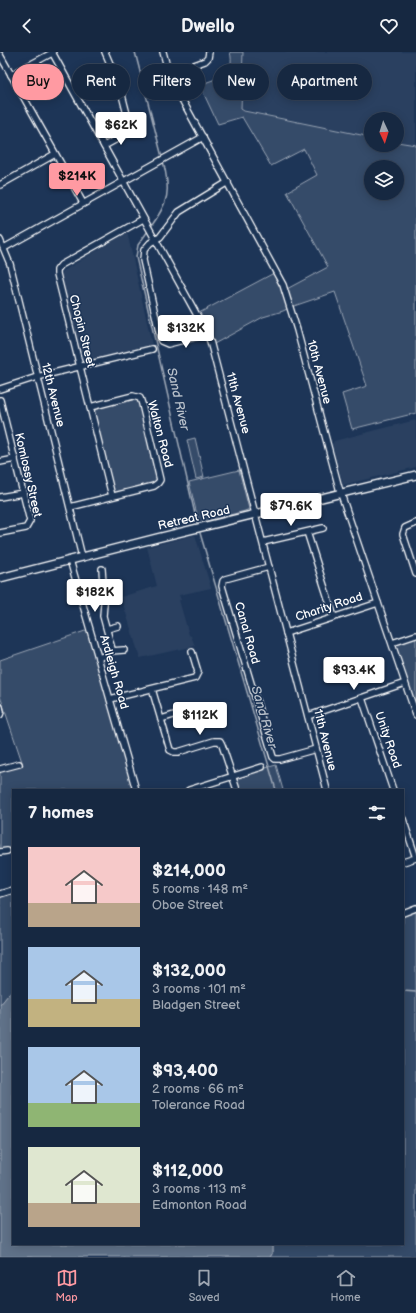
<!DOCTYPE html>
<meta charset="utf-8">
<style>
:root{--surface:#162841;--page:#23344c;--text:#f1f3f6;--muted:#9ea6b1;--line:#35445a;--accent:#ff9aa2}
body{margin:0;font-family:"Balsamiq Sans",sans-serif;background:var(--page);color:var(--text);height:100vh;display:flex;flex-direction:column;font-size:15px;white-space:nowrap}
*{box-sizing:border-box;margin:0}
p{font-size:13px;color:var(--muted)}
.icon{flex:none;width:22px;height:22px;fill:none;stroke:currentColor;stroke-width:2;stroke-linecap:round;stroke-linejoin:round}
.map{position:relative;flex:1;overflow:hidden}
.panel{position:absolute;left:12px;top:737px;width:392px;height:456px;display:flex;flex-direction:column;background:var(--surface);border-radius:0px;box-shadow:0 2px 10px #0003,0 0 0 1px var(--line)}
.panel>*{flex:none}
.guide{position:absolute;left:12px;top:12px;width:392px;height:36px;display:flex;gap:8px}
.needle{width:26px;rotate:176deg}
.controls{position:absolute;left:364px;top:60px;display:grid;gap:8px}
.controls a{display:grid;place-items:center;width:40px;height:40px;border-radius:50%;background:var(--surface);box-shadow:0 2px 10px #0003,0 0 0 1px var(--line);font-size:20px}
.price{position:absolute;translate:-50% -34px;padding:0 9px;border-radius:4px;background:#fff;color:#222;font-size:13px;line-height:26px;filter:drop-shadow(0 1px 2px #0008)}
.price::after{content:'';position:absolute;left:50%;top:24px;width:12px;height:9px;margin-left:-6px;background:inherit;clip-path:polygon(0 0,100% 0,50% 100%)}
.price.current{background:var(--accent);color:#111}
ul{padding:0;list-style:none}
li{display:flex;align-items:center;gap:12px;height:100px;padding:0 16px}
li span{display:grid;place-items:center;flex:none;width:112px;height:80px;border-radius:0px;color:#555}
li>.icon{margin-inline-start:auto}
span .icon{width:48px;height:48px;fill:#fffc;stroke-width:1}
li b{font-size:17px}
h2{display:flex;justify-content:space-between;align-items:center;height:48px;padding:0 16px;font-size:17px}
.pill{padding:0 14px;border-radius:18px;background:var(--surface);box-shadow:0 2px 10px #0003,0 0 0 1px var(--line);font-size:14px;line-height:36px}
.pill.current{background:var(--accent);color:#111}
header{display:flex;justify-content:space-between;align-items:center;height:52px;padding:0 16px;background:var(--surface);font-size:18px;font-weight:600}
.tabs{display:flex;justify-content:space-around;align-items:center;height:56px;border-top:1px solid var(--line);background:var(--surface);font-size:11px;color:var(--muted)}
.tabs a{display:grid;justify-items:center;gap:2px}
.tabs .current{color:var(--accent)}
.map>svg:first-child{display:block}
.built{fill:#2a4161}
.green{fill:#364b69;stroke:#9aa5b4;fill-rule:evenodd}
.water{fill:#617289;stroke:#a0aab8}
.lines{fill:none;stroke-linecap:round;stroke-linejoin:round}
.stream{stroke:#a0aab8;stroke-width:1.5}
.minor-casing{stroke:#fff;stroke-width:8}
.major-casing{stroke:#fff;stroke-width:10}
.minor{stroke:#1d3557;stroke-width:5.5}
.major{stroke:#1d3557;stroke-width:7}
.labels{text-anchor:middle;dominant-baseline:central;stroke-width:3;stroke-linejoin:round;paint-order:stroke}
.street-label{font-size:12px;fill:#fff;stroke:#1d3557}
.water-label{font-size:13px;font-style:italic;fill:#b8c0ca;stroke:#1d3557}
</style>
<header><svg class="icon" aria-label="back" viewBox="0 0 24 24"><path d="M15 5l-7 7 7 7"/></svg>Dwello<svg class="icon" aria-label="heart" viewBox="0 0 24 24"><path d="M12 20l-8-8c-3-5 5-10 8-4 3-6 11-1 8 4z"/></svg></header>
<div class="map">
<svg width="416" height="1205" viewBox="0 0 416 1205">
<rect width="100%" height="100%" fill="#1d3557"/>
<filter id="ink" filterUnits="userSpaceOnUse"><feTurbulence type="fractalNoise" baseFrequency=".025" numOctaves="2"/><feDisplacementMap in="SourceGraphic" scale="8" xChannelSelector="R" yChannelSelector="G"/><feConvolveMatrix kernelMatrix="1 2 1 2 8 2 1 2 1" color-interpolation-filters="sRGB"/></filter>
<g filter="url(#ink)">
<g class="built">
<path d="M243 0H416V93L397 90V67H371V85L241 57Z"/>
<path d="M127 180 152 293 83 310 60 221Z"/>
<path d="M416 368V415L343 433 332 393 334 389Z"/>
<path d="M195 483 211 536 179 543 181 548H179L189 583 191 584 195 594 140 606 121 545 157 534 147 495Z"/>
</g>
<g class="green">
<path d="M230 0H243L241 57 244 59 371 85V93H397V90L416 93V361L352 377 342 342 367 334 335 240 291 255 283 259 263 265 214 292 199 261 274 221 283 239 328 215 287 140 317 123 304 97 271 114 242 65 218 72 202 38V32C218 26 236 22 230 0ZM371 115H397V141H371Z"/>
<path d="M135 346 139 349 157 429 155 431 118 441 114 440 94 360 96 357Z"/>
<path d="M195 386 204 425 196 427 187 388Z"/>
<path d="M239 418 249 457 245 459 199 471 189 430Z"/>
<path d="M88 578 134 738H13V799L8 800 0 798V719L23 713 0 644V608Z"/>
<path d="M416 585V656L396 595 397 592Z"/>
<path d="M276 713 283 738H239L236 729 239 724Z"/>
<path d="M13 840V937L0 953V844Z"/>
<path d="M416 858V1205H270L272 1202V1192H403V864Z"/>
</g>
<path class="water" d="M13 937V1192H272V1202L270 1205H0V953Z"/>
<g class="lines">
<g class="stream">
<path d="M135 0 162 105"/>
<path d="M150 176C169 150 171 139 163 109"/>
<path d="M148 179 138 193 136 205 197 471"/>
<path d="M200 481 276 738"/>
<path d="M403 939 416 940"/>
</g>
<g class="minor-casing">
<g id="minor">
<path d="M52 0 198 265 210 289 327 738"/>
<path d="M163 0 169 22 173 31 283 233 297 278 339 436 416 663"/>
<path d="M0 3 83 151"/>
<path d="M169 22 205 9 208 6 209 0"/>
<path d="M11 23 52 1"/>
<path d="M104 94 126 82 129 78V70L120 35 105 0"/>
<path d="M0 133 55 102"/>
<path d="M0 188 10 212 82 505"/>
<path d="M4 196 203 85"/>
<path d="M207 282 168 292 161 289 143 208 144 198 150 191 160 185 179 160 228 130"/>
<path d="M0 337 37 325 152 297"/>
<path d="M0 348 30 469 26 476 0 481"/>
<path d="M0 410 15 407"/>
<path d="M112 444 57 222V218L61 213 143 167"/>
<path d="M0 445 23 441"/>
<path d="M70 455 154 434 158 431 160 428 142 352 140 346 133 344 90 355"/>
<path d="M416 471 405 476 403 482 416 522"/>
<path d="M307 480 334 565"/>
<path d="M263 490 323 476"/>
<path d="M70 508 136 738"/>
<path d="M269 515 225 527 223 529 222 534 273 705 275 707H280L316 697"/>
<path d="M107 577 118 574"/>
<path d="M286 581 378 551"/>
<path d="M392 591 416 583"/>
<path d="M111 599 124 598"/>
<path d="M98 606 109 602 112 597 103 564 105 539 103 532 102 517"/>
<path d="M152 637 170 698 174 700H178L214 689H220L222 693 237 738"/>
<path d="M362 646 393 738"/>
<path d="M110 647 195 626 198 620 192 600"/>
<path d="M0 655 1 660 0 663"/>
<path d="M308 664 405 631"/>
<path d="M161 667 193 657"/>
<path d="M0 717 19 712"/>
<path d="M189 738 262 715"/>
<path d="M403 767 416 806 403 810"/>
<path d="M0 800 7 799"/>
<path d="M0 842 13 838"/>
<path d="M403 861 416 856"/>
</g>
</g>
<g class="major-casing">
<path id="major" d="M0 526 157 486 416 423"/>
</g>
<use href="#minor" class="minor"/>
<use href="#major" class="major"/>
</g>
</g>
<g class="labels">
<g class="street-label">
<text transform="translate(82 279) rotate(76)">Chopin Street</text>
<text transform="translate(319 320) rotate(75)">10th Avenue</text>
<text transform="translate(53 343) rotate(76)">12th Avenue</text>
<text transform="translate(238 351) rotate(75)">11th Avenue</text>
<text transform="translate(160 382) rotate(75)">Walton Road</text>
<text transform="translate(28 423) rotate(77)">Komlossy Street</text>
<text transform="translate(194 466) rotate(-13)">Retreat Road</text>
<text transform="translate(329 555) rotate(-18)">Charity Road</text>
<text transform="translate(247 581) rotate(74)">Canal Road</text>
<text transform="translate(114 620) rotate(74)">Ardleigh Road</text>
<text transform="translate(325 688) rotate(76)">11th Avenue</text>
<text transform="translate(388 688) rotate(71)">Unity Road</text>
</g>
<g class="water-label">
<text transform="translate(178 347) rotate(77)">Sand River</text>
<text transform="translate(264 665) rotate(74)">Sand River</text>
</g>
</g>
</svg>
<div class="controls">
<a><svg class="needle" viewBox="-14 -14 28 28"><path d="M0-13l5 13h-10z" fill="#e53935"/><path d="M0 13l5-13h-10z" fill="#9ea6b1"/></svg></a>
<a><svg class="icon" aria-label="layers" viewBox="0 0 24 24"><path d="M12 4l9 5-9 5-9-5zM3 14l9 5 9-5"/></svg></a>
</div>
<b class="price" style="left:121px;top:94px">$62K</b>
<b class="price current" style="left:77px;top:145px">$214K</b>
<b class="price" style="left:186px;top:297px">$132K</b>
<b class="price" style="left:291px;top:475px">$79.6K</b>
<b class="price" style="left:95px;top:561px">$182K</b>
<b class="price" style="left:354px;top:639px">$93.4K</b>
<b class="price" style="left:200px;top:684px">$112K</b>
<div class="guide">
<a class="pill current">Buy</a>
<a class="pill">Rent</a>
<a class="pill">Filters</a>
<a class="pill">New</a>
<a class="pill">Apartment</a>
</div>
<section class="panel">
<h2>7 homes<svg class="icon" aria-label="filters" viewBox="0 0 24 24"><path d="M4 7h16M4 17h16"/><circle cx="9" cy="7" r="2"/><circle cx="15" cy="17" r="2"/></svg></h2>
<ul>
<li><span style="background:linear-gradient(#f6c9c9 70%,#b9a48a 0)"><svg class="icon" aria-label="home" viewBox="0 0 24 24"><path d="M3 11l9-7 9 7M6 9v11h12V9"/></svg></span><div><b>$214,000</b><p>5 rooms · 148 m²</p><p>Oboe Street</p></div></li>
<li><span style="background:linear-gradient(#a9c7e8 65%,#c2b280 0)"><svg class="icon" aria-label="home" viewBox="0 0 24 24"><path d="M3 11l9-7 9 7M6 9v11h12V9"/></svg></span><div><b>$132,000</b><p>3 rooms · 101 m²</p><p>Bladgen Street</p></div></li>
<li><span style="background:linear-gradient(#a9c7e8 70%,#8fb573 0)"><svg class="icon" aria-label="home" viewBox="0 0 24 24"><path d="M3 11l9-7 9 7M6 9v11h12V9"/></svg></span><div><b>$93,400</b><p>2 rooms · 66 m²</p><p>Tolerance Road</p></div></li>
<li><span style="background:linear-gradient(#dfe7d0 70%,#b9a48a 0)"><svg class="icon" aria-label="home" viewBox="0 0 24 24"><path d="M3 11l9-7 9 7M6 9v11h12V9"/></svg></span><div><b>$112,000</b><p>3 rooms · 113 m²</p><p>Edmonton Road</p></div></li>
</ul>
</section>
</div>
<nav class="tabs">
<a class="current"><svg class="icon" aria-label="map" viewBox="0 0 24 24"><path d="M3 6l6-2 6 2 6-2v14l-6 2-6-2-6 2zM9 4v14M15 6v14"/></svg>Map</a>
<a><svg class="icon" aria-label="saved" viewBox="0 0 24 24"><path d="M7 4h10v16l-5-4-5 4z"/></svg>Saved</a>
<a><svg class="icon" aria-label="home" viewBox="0 0 24 24"><path d="M3 11l9-7 9 7M6 9v11h12V9"/></svg>Home</a>
</nav>
